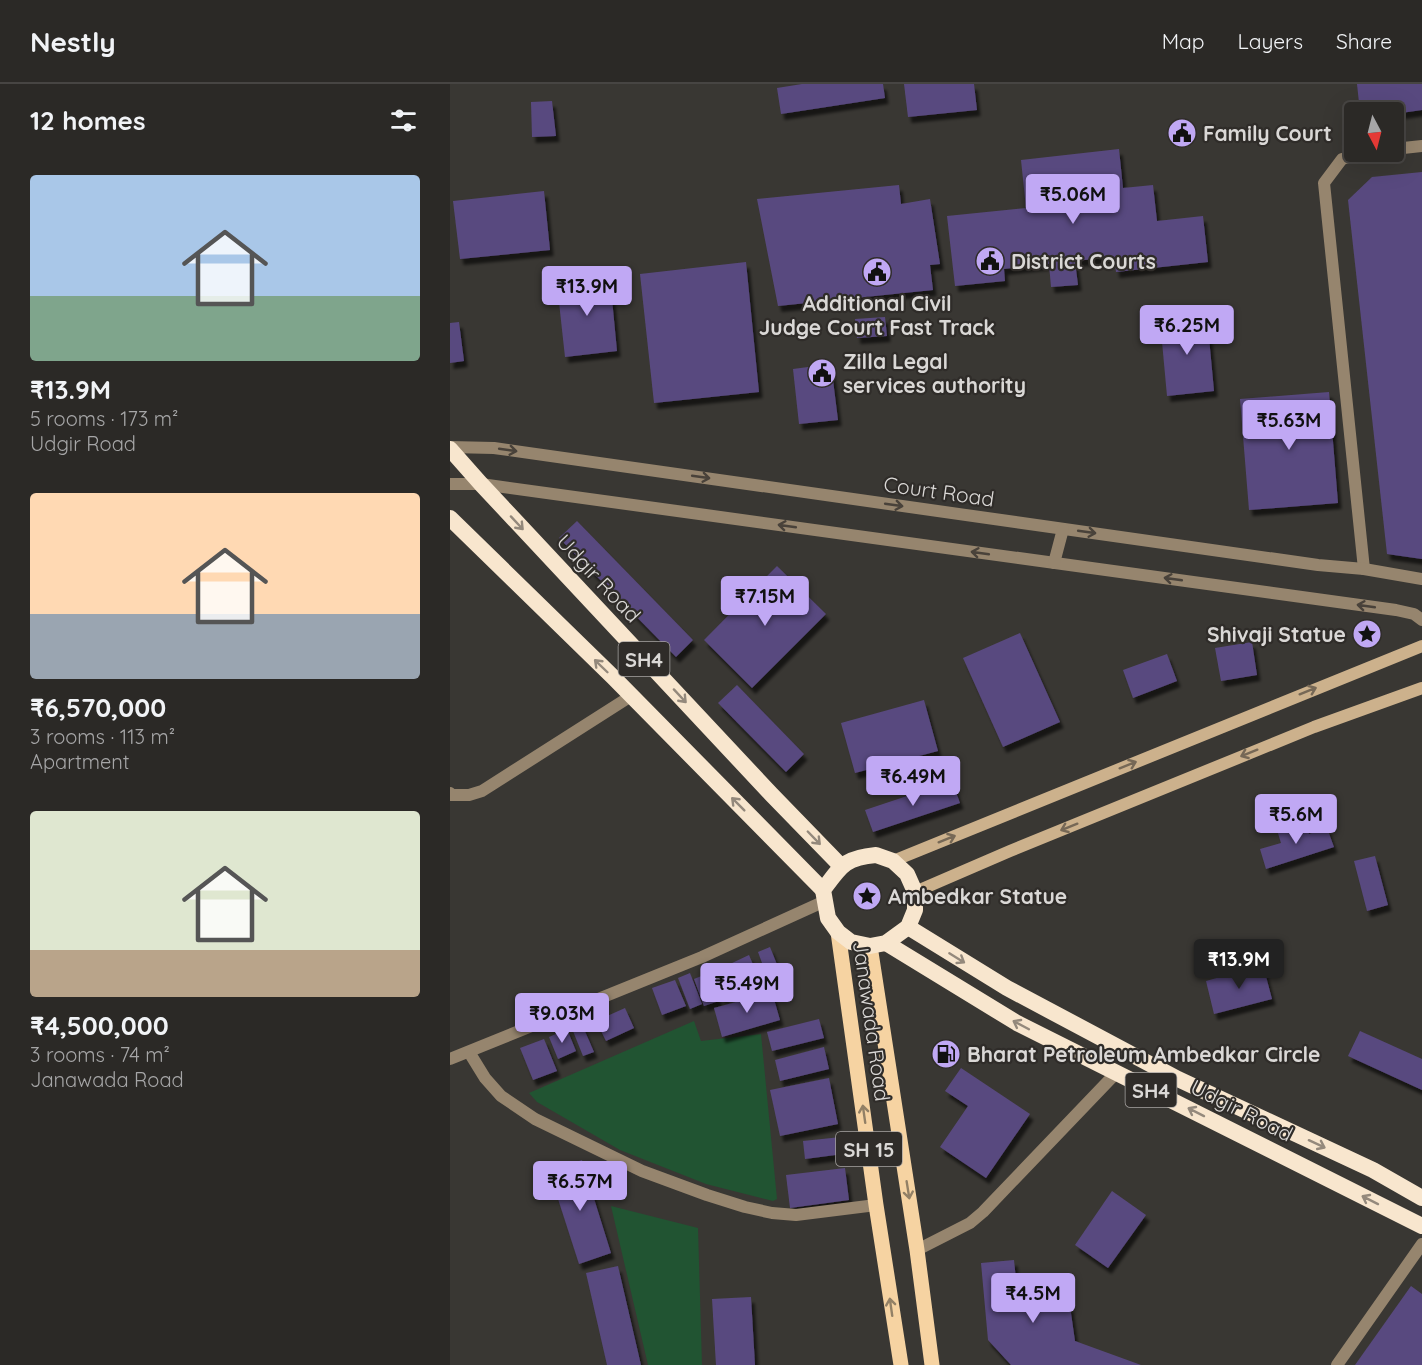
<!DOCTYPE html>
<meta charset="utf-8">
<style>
:root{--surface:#2b2926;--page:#373532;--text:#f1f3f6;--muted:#a6a6a7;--line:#474543;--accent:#c0a8f4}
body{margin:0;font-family:Quicksand,sans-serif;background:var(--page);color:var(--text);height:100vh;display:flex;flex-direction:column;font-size:22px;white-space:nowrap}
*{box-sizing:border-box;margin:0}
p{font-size:20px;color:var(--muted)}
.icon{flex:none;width:33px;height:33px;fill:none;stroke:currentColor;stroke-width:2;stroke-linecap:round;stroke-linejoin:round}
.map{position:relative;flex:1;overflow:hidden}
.details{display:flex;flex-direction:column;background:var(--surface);width:450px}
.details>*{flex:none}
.needle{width:39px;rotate:173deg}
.controls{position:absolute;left:894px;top:18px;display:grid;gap:12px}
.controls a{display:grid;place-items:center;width:60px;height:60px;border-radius:6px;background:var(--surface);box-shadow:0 6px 24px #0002,0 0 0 2px var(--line);font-size:30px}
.price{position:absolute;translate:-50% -51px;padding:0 14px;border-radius:6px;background:var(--accent);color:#111;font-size:20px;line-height:39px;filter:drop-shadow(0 2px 3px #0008)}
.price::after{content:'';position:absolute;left:50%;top:36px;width:18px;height:14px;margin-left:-9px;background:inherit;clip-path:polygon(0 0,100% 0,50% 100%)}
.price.active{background:#222;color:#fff}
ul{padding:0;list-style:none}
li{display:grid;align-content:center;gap:12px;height:318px;padding:0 30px}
li span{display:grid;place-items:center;height:186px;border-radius:6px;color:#555}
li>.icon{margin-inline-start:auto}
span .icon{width:108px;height:108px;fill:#fffc;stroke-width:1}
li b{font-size:26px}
h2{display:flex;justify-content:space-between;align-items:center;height:72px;padding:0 30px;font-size:26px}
header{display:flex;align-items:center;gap:36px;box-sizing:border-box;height:84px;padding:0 30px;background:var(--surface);border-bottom:2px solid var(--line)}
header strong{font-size:28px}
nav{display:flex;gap:33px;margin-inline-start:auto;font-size:21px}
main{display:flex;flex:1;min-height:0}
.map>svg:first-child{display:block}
.green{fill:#215432}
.building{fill:#59497f;filter:url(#shadow)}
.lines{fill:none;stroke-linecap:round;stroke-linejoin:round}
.minor{stroke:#96856e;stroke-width:12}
.tertiary{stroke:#96856e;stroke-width:12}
.secondary{stroke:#ccb18c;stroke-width:12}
.primary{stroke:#f6d3a2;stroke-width:15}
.trunk{stroke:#f8e6ce;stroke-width:16}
.oneway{stroke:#49423a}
.oneway2{stroke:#94897c}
.oneway3{stroke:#766856}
.oneway4{stroke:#928066}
.labels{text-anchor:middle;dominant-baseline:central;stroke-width:4.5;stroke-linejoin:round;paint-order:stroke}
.shield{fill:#2f2c29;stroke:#a7a4a2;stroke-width:1.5}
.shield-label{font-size:20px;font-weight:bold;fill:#dad8d6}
.poi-label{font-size:21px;font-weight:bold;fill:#dad8d6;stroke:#2f2c29;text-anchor:start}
.street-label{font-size:21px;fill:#dad8d6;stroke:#2f2c29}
</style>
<header>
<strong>Nestly</strong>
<nav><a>Map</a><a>Layers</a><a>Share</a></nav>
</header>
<main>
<section class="details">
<h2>12 homes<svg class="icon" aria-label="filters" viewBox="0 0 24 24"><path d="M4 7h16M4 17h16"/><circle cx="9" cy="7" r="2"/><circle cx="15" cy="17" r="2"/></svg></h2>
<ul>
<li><span style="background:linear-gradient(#a9c7e8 65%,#7fa58c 0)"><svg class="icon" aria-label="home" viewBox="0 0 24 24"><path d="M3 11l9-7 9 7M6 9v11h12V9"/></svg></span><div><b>₹13.9M</b><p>5 rooms · 173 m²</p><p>Udgir Road</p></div></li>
<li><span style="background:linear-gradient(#ffd9b3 65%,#9aa5b1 0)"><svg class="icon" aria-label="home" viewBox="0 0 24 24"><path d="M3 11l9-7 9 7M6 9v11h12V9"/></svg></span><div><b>₹6,570,000</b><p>3 rooms · 113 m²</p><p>Apartment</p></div></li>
<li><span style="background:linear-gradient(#dfe7d0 75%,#b9a48a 0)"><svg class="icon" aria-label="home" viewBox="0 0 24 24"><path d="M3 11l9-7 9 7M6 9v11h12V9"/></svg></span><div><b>₹4,500,000</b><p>3 rooms · 74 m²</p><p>Janawada Road</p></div></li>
</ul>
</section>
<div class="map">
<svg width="972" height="1281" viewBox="0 0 972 1281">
<defs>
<filter id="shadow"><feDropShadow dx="3.5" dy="6" stdDeviation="1.5" flood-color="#0009"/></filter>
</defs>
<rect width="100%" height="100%" fill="#393733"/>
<g class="green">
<path d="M244 937 251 957 311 950 327 1115 323 1117 256 1100 170 1066 87 1018 79 1009Z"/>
<path d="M161 1122 248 1144 252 1281H198Z"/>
</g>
<g class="building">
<path d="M352 0H433L435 14 331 30 327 4Z"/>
<path d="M454 0H524L527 26 458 33Z"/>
<path d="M907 0H972V26L944 30V28H910Z"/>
<path d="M102 17 106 52 82 53 81 18Z"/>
<path d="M669 65 673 104 703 101 707 137 753 132 758 178 666 188 664 173 625 177 628 201 601 203 599 180 554 185 555 197 505 202 497 132 576 124 571 76Z"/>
<path d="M972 88V475L937 470 898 116 922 93Z"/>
<path d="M449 101 451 120 480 115 490 180 480 181 483 206 328 222 307 115Z"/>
<path d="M94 107 100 166 10 175 3 117Z"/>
<path d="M296 178 309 308 204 319 190 190Z"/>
<path d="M160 194 167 267 115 273 107 200Z"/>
<path d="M757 232 764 307 717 312 710 236Z"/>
<path d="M435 233 437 252 407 254 405 235Z"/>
<path d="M9 238 14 277 0 279V239Z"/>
<path d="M381 280 388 336 349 340 343 285Z"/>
<path d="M879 308 888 419 799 426 790 315Z"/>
<path d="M127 437 243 556 226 573 109 454Z"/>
<path d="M327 482 376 530 302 604 254 556Z"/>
<path d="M570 549 610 638 553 663 513 574Z"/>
<path d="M802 558 807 591 771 597 765 564Z"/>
<path d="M717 570 727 597 683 614 673 586Z"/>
<path d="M287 601 354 670 336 688 268 619Z"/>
<path d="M474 616 488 667 405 689 391 639Z"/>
<path d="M502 697 510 719 423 748 415 726Z"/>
<path d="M855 737 859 750 877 744 884 763 816 785 810 765 831 759 827 746Z"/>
<path d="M925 772 938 821 917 827 904 777Z"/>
<path d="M320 863 332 893 319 898 308 868Z"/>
<path d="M299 871 310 897 272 914 261 889Z"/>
<path d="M813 881 822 915 764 930 756 897Z"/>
<path d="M240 889 252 920 240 925 228 894Z"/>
<path d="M259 889 269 917 254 922 244 895Z"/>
<path d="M225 896 236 922 212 931 202 904Z"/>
<path d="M322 908 330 936 272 953 264 924Z"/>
<path d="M175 924 184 944 156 957 146 937Z"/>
<path d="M369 935 374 954 322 967 317 948Z"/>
<path d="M131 938 144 968 133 972 121 942Z"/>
<path d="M117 945 126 967 108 975 99 953Z"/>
<path d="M910 947 972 975V1006L898 972Z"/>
<path d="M94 955 107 987 83 996 70 964Z"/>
<path d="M374 963 379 985 330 997 325 976Z"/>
<path d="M511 984 580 1030 536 1094 490 1063 518 1022 495 1007Z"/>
<path d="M379 994 388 1040 330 1052 320 1006Z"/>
<path d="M391 1053 393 1070 355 1075 353 1057Z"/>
<path d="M132 1076 161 1169 129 1180 99 1087Z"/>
<path d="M395 1084 399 1116 340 1124 336 1091Z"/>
<path d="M662 1107 696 1131 658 1184 625 1161Z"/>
<path d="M564 1176 567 1205 594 1202 596 1225 620 1222 625 1257 691 1281H561L538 1256 531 1179Z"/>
<path d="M168 1182 191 1281H157L136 1189Z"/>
<path d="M961 1202 972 1210V1281H905Z"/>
<path d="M301 1213 305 1281H266L262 1215Z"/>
</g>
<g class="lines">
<g class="minor">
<path d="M944 65 972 62"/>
<path d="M914 485 874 99 892 75 920 68"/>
<path d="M0 709 1 711H19L32 707 181 612"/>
<path d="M19 968 35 994 51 1012 85 1035 192 1087 257 1111 295 1123 322 1129 346 1131 426 1121"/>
<path d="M467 1166 520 1139 533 1128 667 988"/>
<path d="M887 1281 972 1160"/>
</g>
<g class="tertiary">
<path d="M0 363 44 364 868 481 914 485 972 495"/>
<path d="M0 400H31L946 526 964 530 972 536"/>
<path d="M604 479 613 445"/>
<path d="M0 975 252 873 375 817"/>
</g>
<g class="secondary">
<path d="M443 777 972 562"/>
<path d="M465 808 560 767 864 643 972 604"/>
</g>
<g class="primary">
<path d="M388 848 426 1121 451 1281"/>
<path d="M420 862 467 1166 482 1281"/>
</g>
<g class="trunk">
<path d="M0 365 31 400 321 710 391 782"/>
<path d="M0 434 163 593 373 806"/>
<path d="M426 771 443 777 457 790 465 808V826L458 843 436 859 420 862 401 858 388 848 378 834 373 806C391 782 394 774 426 771Z"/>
<path d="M458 843 557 904 728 995 923 1086 972 1114"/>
<path d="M436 859 567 939 972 1142"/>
</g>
</g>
<defs><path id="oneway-shaft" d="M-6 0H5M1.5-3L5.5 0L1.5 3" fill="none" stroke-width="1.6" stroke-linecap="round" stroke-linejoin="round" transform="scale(1.5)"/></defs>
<g class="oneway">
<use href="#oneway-shaft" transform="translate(58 366) rotate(8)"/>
<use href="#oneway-shaft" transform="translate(251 393) rotate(8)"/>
<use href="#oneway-shaft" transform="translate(444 421) rotate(8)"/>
<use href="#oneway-shaft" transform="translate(337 442) rotate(-172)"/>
<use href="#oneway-shaft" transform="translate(637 448) rotate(8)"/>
<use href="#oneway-shaft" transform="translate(530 469) rotate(-172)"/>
<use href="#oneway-shaft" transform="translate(723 495) rotate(-172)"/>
<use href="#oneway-shaft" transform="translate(916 522) rotate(-172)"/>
</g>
<g class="oneway2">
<use href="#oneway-shaft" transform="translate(67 439) rotate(47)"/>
<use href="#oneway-shaft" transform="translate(151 582) rotate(-136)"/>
<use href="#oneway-shaft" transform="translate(230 612) rotate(47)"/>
<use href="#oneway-shaft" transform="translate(288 720) rotate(-135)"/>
<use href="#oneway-shaft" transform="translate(364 754) rotate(46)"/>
<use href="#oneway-shaft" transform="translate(507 874) rotate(32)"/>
<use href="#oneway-shaft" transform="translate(571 941) rotate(-152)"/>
<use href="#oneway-shaft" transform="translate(746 1028) rotate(-153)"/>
<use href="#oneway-shaft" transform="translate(867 1060) rotate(25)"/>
<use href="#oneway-shaft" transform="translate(920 1116) rotate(-153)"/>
</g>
<g class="oneway3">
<use href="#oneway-shaft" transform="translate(858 607) rotate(-22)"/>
<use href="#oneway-shaft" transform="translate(799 669) rotate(158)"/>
<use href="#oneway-shaft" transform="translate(678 681) rotate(-22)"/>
<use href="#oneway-shaft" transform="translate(619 743) rotate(158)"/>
<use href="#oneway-shaft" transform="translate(497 755) rotate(-22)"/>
</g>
<g class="oneway4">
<use href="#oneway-shaft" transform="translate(414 1030) rotate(-98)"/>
<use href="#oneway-shaft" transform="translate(458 1106) rotate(81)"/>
<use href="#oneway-shaft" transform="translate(441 1223) rotate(-98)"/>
</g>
<defs>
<g id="civic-disc" transform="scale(1.5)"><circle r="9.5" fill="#c0a8f4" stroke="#2f2c29"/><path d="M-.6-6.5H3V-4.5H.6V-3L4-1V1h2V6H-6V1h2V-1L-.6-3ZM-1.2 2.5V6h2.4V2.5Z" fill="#111"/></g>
<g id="sight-disc" transform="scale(1.5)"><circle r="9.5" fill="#c0a8f4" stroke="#2f2c29"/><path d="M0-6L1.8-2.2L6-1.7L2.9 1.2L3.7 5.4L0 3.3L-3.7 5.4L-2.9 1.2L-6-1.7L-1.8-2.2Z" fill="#111"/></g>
<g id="fuel-disc" transform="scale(1.5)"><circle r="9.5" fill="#c0a8f4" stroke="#2f2c29"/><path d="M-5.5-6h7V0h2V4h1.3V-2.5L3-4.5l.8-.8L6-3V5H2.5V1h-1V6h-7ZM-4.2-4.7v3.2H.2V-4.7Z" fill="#111"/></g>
</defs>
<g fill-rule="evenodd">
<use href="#civic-disc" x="732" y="49"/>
<use href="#civic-disc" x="540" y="177"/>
<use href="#civic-disc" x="427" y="188"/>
<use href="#civic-disc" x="372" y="289"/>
<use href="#sight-disc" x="917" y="550"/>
<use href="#sight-disc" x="417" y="812"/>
<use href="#fuel-disc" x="496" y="970"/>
</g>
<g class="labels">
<g class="shield">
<rect x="168.5" y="558" width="51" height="34" rx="4.5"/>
<rect x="675.5" y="989" width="51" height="34" rx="4.5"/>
<rect x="386" y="1048" width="66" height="34" rx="4.5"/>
</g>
<g class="shield-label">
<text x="194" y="575">SH4</text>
<text x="701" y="1006">SH4</text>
<text x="419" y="1065">SH 15</text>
</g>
<g class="poi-label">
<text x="753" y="49">Family Court</text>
<text x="561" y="177">District Courts</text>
<text x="427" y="219" text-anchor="middle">Additional Civil<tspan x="427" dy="24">Judge Court Fast Track</tspan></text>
<text x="393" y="277">Zilla Legal<tspan x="393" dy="24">services authority</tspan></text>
<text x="896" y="550" text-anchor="end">Shivaji Statue</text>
<text x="438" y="812">Ambedkar Statue</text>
<text x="517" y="970">Bharat Petroleum Ambedkar Circle</text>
</g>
<g class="street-label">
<text transform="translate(489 407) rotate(8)">Court Road</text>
<text transform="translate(149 494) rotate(47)">Udgir Road</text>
<text transform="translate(422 937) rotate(82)">Janawada Road</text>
<text transform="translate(792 1026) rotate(27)">Udgir Road</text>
</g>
</g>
</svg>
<div class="controls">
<a><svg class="needle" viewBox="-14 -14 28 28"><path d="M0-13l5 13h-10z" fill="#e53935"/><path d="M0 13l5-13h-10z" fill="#a6a6a7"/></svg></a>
</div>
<b class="price" style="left:623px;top:141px">₹5.06M</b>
<b class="price" style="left:137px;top:233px">₹13.9M</b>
<b class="price" style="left:737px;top:272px">₹6.25M</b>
<b class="price" style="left:839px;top:367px">₹5.63M</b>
<b class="price" style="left:315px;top:543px">₹7.15M</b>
<b class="price" style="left:463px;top:723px">₹6.49M</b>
<b class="price" style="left:846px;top:761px">₹5.6M</b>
<b class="price active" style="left:789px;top:906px">₹13.9M</b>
<b class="price" style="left:297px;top:930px">₹5.49M</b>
<b class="price" style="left:112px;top:960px">₹9.03M</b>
<b class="price" style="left:130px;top:1128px">₹6.57M</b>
<b class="price" style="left:583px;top:1240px">₹4.5M</b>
</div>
</main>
